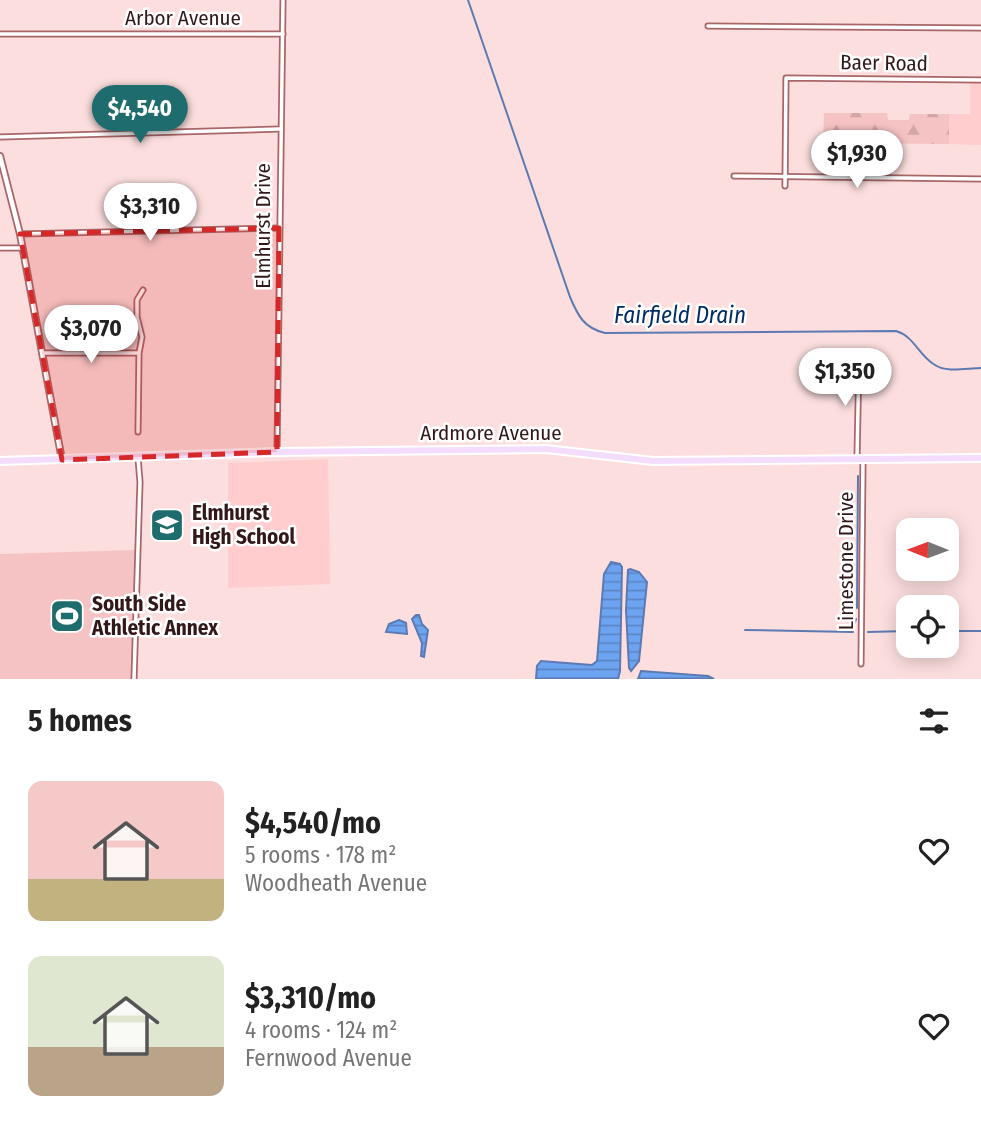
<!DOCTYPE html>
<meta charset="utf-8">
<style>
:root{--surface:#fff;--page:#f2f2f2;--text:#222;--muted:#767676;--accent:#1f6c6e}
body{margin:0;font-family:"Fira Sans Condensed",sans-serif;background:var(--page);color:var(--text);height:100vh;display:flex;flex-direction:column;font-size:26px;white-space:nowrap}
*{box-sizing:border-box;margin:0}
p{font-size:23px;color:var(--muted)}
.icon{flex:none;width:38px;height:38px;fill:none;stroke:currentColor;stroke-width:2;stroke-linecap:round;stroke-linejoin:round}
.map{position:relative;height:679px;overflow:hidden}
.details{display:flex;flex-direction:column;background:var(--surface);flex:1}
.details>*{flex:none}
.needle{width:46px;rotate:271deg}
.tools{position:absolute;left:896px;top:518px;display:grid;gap:14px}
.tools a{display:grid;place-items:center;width:63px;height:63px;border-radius:14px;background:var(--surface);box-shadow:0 4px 18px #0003;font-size:35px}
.price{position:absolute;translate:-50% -60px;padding:0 16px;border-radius:24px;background:#fff;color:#222;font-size:23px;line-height:46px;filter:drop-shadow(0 2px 4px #0008)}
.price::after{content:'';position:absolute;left:50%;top:42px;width:21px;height:16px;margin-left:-10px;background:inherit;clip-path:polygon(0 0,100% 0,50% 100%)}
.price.on{background:var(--accent);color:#fff}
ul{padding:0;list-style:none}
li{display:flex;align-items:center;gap:21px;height:175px;padding:0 28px}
li span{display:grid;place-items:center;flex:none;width:196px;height:140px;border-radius:14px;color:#555}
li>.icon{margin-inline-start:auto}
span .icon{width:84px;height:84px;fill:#fffc;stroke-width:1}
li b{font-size:30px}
h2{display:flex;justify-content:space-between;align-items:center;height:84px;padding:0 28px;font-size:30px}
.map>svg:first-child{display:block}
.built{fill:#ffcdcd}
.green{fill:#f6c3c4}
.forest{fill:url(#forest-firs)}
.water{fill:url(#water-rules);stroke:#5c7ab1;stroke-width:2}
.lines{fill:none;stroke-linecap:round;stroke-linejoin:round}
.stream{stroke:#5c7ab1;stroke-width:2}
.minor-casing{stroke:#a86668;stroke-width:7}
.tertiary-casing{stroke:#a86668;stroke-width:8}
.primary-casing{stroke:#fff;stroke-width:10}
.minor{stroke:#fff;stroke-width:3.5}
.tertiary{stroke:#fff;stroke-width:4.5}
.primary{stroke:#f4ddfc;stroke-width:6}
.marked{fill:#d62828;fill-opacity:0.2;stroke:#d62828;stroke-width:5;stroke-dasharray:14 9;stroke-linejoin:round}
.labels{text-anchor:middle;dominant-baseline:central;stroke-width:5;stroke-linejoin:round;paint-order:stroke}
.street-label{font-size:21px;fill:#33181a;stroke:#fff}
.poi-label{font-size:21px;font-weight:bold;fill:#33181a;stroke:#fff;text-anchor:start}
.water-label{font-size:23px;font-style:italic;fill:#002c68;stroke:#fff}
</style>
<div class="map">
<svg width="981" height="679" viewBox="0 0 981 679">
<defs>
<pattern id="forest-firs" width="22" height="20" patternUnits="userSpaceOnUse" patternTransform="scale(1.75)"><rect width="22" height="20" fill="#f6c3c4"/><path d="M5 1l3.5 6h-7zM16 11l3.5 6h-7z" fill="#d3a7a8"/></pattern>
<pattern id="water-rules" width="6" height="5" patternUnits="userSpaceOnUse" patternTransform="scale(1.75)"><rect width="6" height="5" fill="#6da4f2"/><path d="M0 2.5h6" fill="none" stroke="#5a85c3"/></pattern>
</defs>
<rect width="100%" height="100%" fill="#fcdede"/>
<g class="built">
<path d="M970 82 981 83V145L949 144V114H970Z"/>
<path d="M328 459 330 584 228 588V463Z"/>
</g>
<path class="green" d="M135 550 132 679H0V554Z"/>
<path class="forest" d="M824 113H887L888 120H909L910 114H949V144L823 143Z"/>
<g class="water">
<path d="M611 562 620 564 622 567 620 671 618 679H536L537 666 541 661 592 665 597 661 604 574Z"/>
<path d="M630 569 639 572 647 582 639 661 631 671 629 668 626 610 628 570Z"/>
<path d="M416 615H419L422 624 428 630 424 657 421 656 422 643 412 619Z"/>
<path d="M399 620 406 623 407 634 386 632 389 624Z"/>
<path d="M641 671 708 676 714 679H638Z"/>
</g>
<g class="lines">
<g class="stream">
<path d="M468 0 570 297C578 316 584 328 605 333L896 331C914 336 919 356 935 365 947 373 967 368 981 368"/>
<path d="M857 608 858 476"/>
<path d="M745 630 853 632"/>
<path d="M852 631 856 619"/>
<path d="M947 631H981"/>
<path d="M868 632 908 631"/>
</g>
<g class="minor-casing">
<g id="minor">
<path d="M708 26 981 28"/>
<path d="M0 34H283"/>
<path d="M0 137 279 129"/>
<path d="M734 176 981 179"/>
<path d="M785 186 786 78 981 80"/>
<path d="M20 234 279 228"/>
<path d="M0 248H22"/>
<path d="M42 353H138"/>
<path d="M138 432 139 353 142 337 137 317V300L143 290"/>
<path d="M277 452 283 0"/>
<path d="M857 458 859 358"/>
<path d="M861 664 863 460"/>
<path d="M134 679 140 482 138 458"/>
</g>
</g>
<g class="tertiary-casing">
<path id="tertiary" d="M0 156 20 234 62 460"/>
</g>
<g class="primary-casing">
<path id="primary" d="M0 461 277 452 546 449 653 461 981 458"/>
</g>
<use href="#minor" class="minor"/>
<use href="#tertiary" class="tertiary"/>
<use href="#primary" class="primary"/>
</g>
<path class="marked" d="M279 228 277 452 62 460 20 234Z"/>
<defs>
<g id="school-square" transform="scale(1.75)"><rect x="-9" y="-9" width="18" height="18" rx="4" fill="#1f6c6e" stroke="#fff"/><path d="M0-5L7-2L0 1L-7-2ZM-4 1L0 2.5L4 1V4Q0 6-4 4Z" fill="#fff"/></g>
<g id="stadium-square" transform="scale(1.75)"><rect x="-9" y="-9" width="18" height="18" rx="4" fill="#1f6c6e" stroke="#fff"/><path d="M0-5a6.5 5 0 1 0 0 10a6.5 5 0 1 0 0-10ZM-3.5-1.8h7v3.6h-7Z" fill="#fff"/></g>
</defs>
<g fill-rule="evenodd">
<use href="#school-square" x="167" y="525"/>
<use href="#stadium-square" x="67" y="616"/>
</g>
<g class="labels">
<g class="street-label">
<text x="183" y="18">Arbor Avenue</text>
<text transform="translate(884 63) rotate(1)">Baer Road</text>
<text transform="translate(263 226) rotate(-90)">Elmhurst Drive</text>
<text x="491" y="433">Ardmore Avenue</text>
<text transform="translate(846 561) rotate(-90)">Limestone Drive</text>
</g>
<g class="poi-label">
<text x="192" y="513">Elmhurst<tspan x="192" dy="24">High School</tspan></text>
<text x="92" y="604">South Side<tspan x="92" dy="24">Athletic Annex</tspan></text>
</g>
<g class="water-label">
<text x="680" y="315">Fairfield Drain</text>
</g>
</g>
</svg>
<div class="tools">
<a><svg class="needle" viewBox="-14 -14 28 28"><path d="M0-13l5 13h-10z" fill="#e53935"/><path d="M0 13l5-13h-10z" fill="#767676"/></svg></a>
<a><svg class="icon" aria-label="locate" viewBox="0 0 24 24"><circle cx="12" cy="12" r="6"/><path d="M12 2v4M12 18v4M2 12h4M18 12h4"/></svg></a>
</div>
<b class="price on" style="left:140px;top:145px">$4,540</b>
<b class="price" style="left:857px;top:190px">$1,930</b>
<b class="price" style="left:150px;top:243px">$3,310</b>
<b class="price" style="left:91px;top:365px">$3,070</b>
<b class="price" style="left:845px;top:408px">$1,350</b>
</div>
<section class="details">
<h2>5 homes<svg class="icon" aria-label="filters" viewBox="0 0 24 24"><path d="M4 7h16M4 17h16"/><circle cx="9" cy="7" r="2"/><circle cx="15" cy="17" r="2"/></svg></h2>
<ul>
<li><span style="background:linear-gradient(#f6c9c9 70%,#c2b280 0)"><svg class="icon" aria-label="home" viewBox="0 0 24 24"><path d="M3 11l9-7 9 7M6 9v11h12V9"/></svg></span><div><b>$4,540/mo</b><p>5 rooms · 178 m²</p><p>Woodheath Avenue</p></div><svg class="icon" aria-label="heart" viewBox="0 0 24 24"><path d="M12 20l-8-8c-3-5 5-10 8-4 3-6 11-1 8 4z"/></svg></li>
<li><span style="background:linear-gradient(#dfe7d0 65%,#b9a48a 0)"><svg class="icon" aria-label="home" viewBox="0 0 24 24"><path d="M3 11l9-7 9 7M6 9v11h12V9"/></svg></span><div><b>$3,310/mo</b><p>4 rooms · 124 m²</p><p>Fernwood Avenue</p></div><svg class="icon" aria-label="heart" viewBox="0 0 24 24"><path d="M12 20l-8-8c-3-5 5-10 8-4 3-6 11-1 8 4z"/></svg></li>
</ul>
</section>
